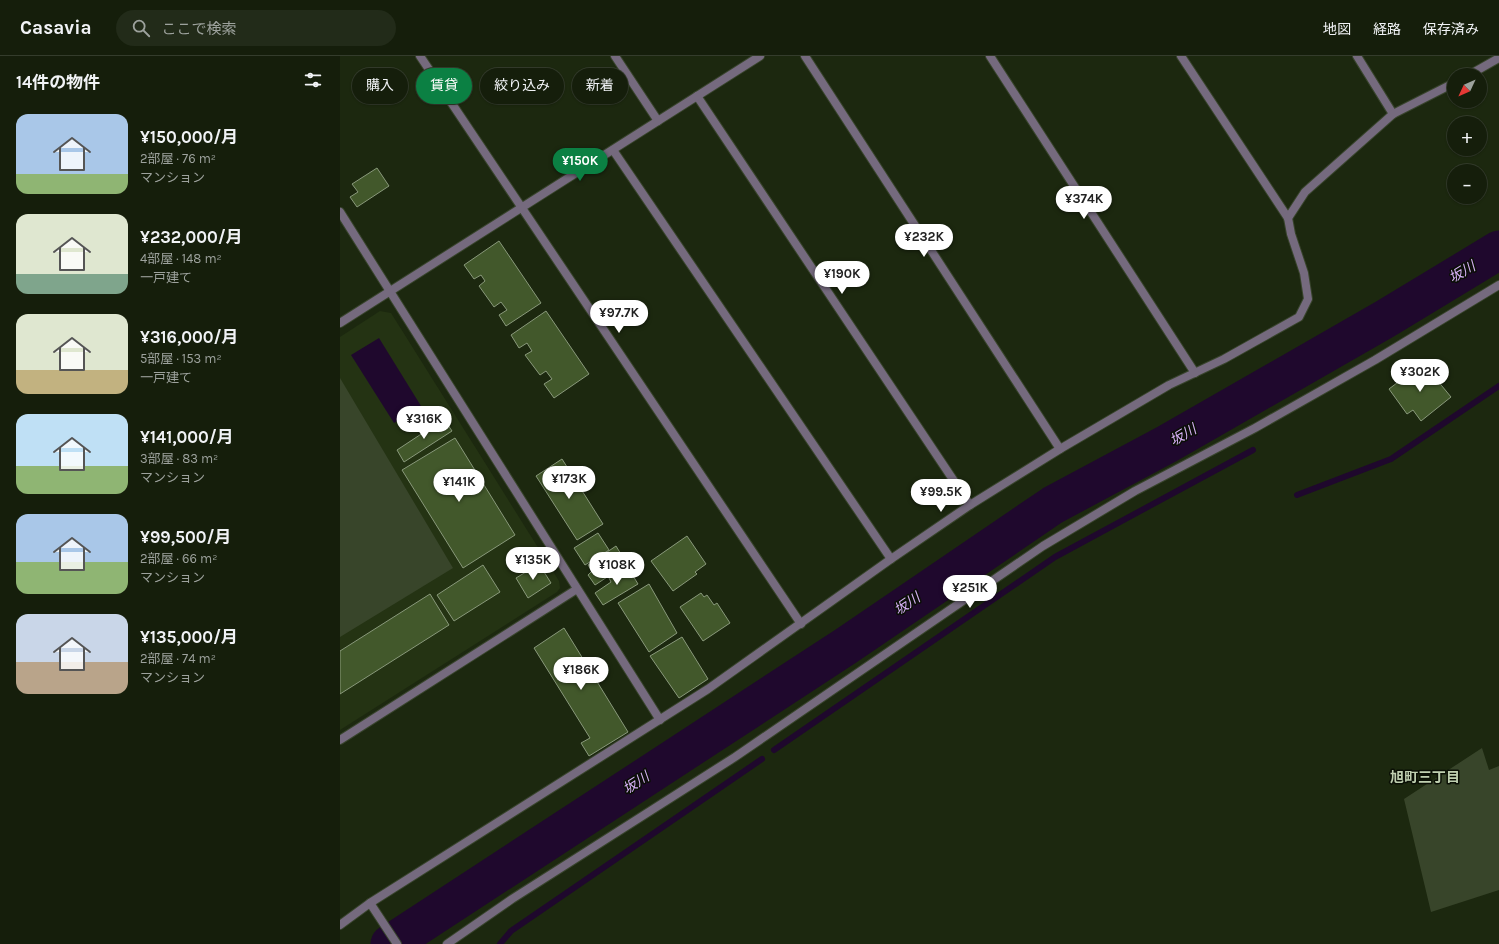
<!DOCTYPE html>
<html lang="ja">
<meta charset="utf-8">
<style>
:root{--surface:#151e0b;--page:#222b19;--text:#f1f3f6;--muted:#9da29d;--line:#343c2c;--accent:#0b8043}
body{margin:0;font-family:Karla,"Noto Sans JP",sans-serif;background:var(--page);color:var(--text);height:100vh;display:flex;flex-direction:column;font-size:15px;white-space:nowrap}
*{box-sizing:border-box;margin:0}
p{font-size:13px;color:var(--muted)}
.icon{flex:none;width:22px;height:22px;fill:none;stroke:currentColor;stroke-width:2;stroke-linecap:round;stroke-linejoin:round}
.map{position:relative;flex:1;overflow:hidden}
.sheet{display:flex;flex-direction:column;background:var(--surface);width:340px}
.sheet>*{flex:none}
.top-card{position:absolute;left:12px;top:12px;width:380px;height:36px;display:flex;gap:8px}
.needle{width:26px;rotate:226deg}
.tools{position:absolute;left:1107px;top:12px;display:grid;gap:8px}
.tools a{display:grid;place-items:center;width:40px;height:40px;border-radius:50%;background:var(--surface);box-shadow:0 1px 3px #0004,0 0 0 1px var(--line);font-size:20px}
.price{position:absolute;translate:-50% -34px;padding:0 9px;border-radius:14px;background:#fff;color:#222;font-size:13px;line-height:26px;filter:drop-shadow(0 1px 2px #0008)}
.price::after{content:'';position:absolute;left:50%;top:24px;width:12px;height:9px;margin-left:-6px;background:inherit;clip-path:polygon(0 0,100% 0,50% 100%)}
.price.on{background:var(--accent);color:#fff}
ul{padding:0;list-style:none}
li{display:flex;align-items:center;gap:12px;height:100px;padding:0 16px}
li span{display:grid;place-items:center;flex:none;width:112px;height:80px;border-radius:12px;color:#555}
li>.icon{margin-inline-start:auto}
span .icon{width:48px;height:48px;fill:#fffc;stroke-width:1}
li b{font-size:17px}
h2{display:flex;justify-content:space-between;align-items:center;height:48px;padding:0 16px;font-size:17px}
.pill{padding:0 14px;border-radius:18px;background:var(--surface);box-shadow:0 1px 3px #0004,0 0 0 1px var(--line);font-size:14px;line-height:36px}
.pill.on{background:var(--accent);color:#fff}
header{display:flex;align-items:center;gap:24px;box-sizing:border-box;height:56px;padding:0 20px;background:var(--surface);border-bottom:1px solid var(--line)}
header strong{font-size:19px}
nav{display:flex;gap:22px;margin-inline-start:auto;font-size:14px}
.search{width:280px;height:36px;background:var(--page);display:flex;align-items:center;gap:10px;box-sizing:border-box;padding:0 14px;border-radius:22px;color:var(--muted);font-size:15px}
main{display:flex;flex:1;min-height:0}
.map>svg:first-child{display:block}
.built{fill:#243313}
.green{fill:#38452a}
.water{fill:#1f082d}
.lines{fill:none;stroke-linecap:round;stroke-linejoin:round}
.stream{stroke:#1f082d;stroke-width:6}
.river{stroke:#1f082d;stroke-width:39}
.building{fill:#42582b;stroke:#89997b}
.minor-casing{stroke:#38442c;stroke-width:10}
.tertiary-casing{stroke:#38442c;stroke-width:10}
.minor{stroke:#756a7e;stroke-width:8}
.tertiary{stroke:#756a7e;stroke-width:8}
.labels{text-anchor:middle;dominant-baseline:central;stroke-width:3;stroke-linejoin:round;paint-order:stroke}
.water-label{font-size:14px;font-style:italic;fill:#d6b0f5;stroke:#0a0f05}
.neighbourhood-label{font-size:14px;font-weight:bold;fill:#bfcfb0;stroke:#0a0f05}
</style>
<header>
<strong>Casavia</strong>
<div class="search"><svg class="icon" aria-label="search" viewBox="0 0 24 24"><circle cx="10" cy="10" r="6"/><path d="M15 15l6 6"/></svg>ここで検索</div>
<nav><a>地図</a><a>経路</a><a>保存済み</a></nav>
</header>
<main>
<section class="sheet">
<h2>14件の物件<svg class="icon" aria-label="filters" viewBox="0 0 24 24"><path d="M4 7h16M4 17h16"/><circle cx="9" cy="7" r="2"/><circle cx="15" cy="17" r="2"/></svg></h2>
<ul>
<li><span style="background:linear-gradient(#a9c7e8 75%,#8fb573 0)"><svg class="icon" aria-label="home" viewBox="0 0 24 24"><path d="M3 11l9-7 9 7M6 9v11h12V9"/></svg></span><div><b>¥150,000/月</b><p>2部屋 · 76 m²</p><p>マンション</p></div></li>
<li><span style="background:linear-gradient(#dfe7d0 75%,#7fa58c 0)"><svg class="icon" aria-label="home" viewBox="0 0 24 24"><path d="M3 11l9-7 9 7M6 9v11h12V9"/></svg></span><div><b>¥232,000/月</b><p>4部屋 · 148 m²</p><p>一戸建て</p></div></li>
<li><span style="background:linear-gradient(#dfe7d0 70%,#c2b280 0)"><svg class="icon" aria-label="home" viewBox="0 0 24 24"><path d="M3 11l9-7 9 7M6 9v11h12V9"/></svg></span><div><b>¥316,000/月</b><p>5部屋 · 153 m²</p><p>一戸建て</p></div></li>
<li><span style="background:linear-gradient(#bfe0f5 65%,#8fb573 0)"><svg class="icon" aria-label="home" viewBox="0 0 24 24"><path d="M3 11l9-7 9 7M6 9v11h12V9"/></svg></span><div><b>¥141,000/月</b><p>3部屋 · 83 m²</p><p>マンション</p></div></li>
<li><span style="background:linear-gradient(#a9c7e8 60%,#8fb573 0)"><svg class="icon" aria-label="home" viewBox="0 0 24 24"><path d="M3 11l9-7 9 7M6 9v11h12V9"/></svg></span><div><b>¥99,500/月</b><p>2部屋 · 66 m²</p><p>マンション</p></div></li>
<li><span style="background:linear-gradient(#c9d6e8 60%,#b9a48a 0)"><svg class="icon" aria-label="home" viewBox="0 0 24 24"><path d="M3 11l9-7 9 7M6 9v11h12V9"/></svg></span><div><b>¥135,000/月</b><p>2部屋 · 74 m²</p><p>マンション</p></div></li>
</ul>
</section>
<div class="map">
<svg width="1159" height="888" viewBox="0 0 1159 888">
<rect width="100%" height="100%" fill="#1c280f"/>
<path class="built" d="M40 255 51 257 219 525 220 532 217 536 0 674V281Z"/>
<g class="green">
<path d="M0 322 113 512 0 581Z"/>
<path d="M1142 692 1149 714 1159 710V834L1091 856 1064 743Z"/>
</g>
<path class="water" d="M39 282 81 350 54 367 11 299Z"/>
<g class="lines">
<g class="stream">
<path d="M957 439 1051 403 1159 330"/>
<path d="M434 694 715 501 913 394"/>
<path d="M160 888 171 875 422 703"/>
</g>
<path class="river" d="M50 888 506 590 713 449 827 388 1045 263 1159 194"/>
</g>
<g class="building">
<path d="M37 112 49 130 17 151 10 141 18 136 12 128Z"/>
<path d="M159 185 201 247 166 270 159 259 167 254 161 246 154 251 139 230 145 225 141 219 134 223 124 209Z"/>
<path d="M206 255 249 318 214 342 204 328 212 323 206 315 200 319 185 299 192 295 187 287 179 292 171 279Z"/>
<path d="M1083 307 1111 341 1081 365 1073 354 1067 358 1049 333Z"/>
<path d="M104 363 112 375 64 406 57 394Z"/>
<path d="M115 382 175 479 123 512 62 414Z"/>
<path d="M222 403 263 468 237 484 196 420Z"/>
<path d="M258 477 269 494 245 509 234 492Z"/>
<path d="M347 480 366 508 355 516 357 518 333 535 311 505Z"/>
<path d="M276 490 287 508 255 529 248 519 252 515 248 509Z"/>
<path d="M199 508 211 527 188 542 176 522Z"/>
<path d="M143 509 160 536 114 565 97 539Z"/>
<path d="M287 510 298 528 263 549 255 537 271 526 269 522Z"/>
<path d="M309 528 337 577 309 596 278 547Z"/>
<path d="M361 537 364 541 367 539 374 549 377 547 390 567 363 585 340 551Z"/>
<path d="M90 538 109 569 0 638V595Z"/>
<path d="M224 572 288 676 249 700 241 687 250 682 194 592Z"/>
<path d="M342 581 368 623 339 642 310 600Z"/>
</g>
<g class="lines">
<g class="minor-casing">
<g id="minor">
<path d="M80 0 461 568"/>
<path d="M275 0 318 65"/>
<path d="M465 0 720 393"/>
<path d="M841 0 948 162"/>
<path d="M1017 0 1053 58"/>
<path d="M1129 19 1159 2"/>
<path d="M357 40 630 449"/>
<path d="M273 94 551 503"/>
<path d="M0 156 320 664"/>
<path d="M0 267 420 0"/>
<path d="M0 684 237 533"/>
<path d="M30 847 57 888"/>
<path d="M0 869 30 847 368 633 551 503 630 449 720 393 829 329 884 303 959 261 968 243 964 217 951 178 948 162 965 136 1053 58 1114 27"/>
<path d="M107 888 172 843 395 701 703 490 795 435 915 372 1035 304 1159 229"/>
</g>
</g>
<g class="tertiary-casing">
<path id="tertiary" d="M650 0 855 317"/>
</g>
<use href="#minor" class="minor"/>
<use href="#tertiary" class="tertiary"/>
</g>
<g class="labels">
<g class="water-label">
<text transform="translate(1122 216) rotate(-30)">坂川</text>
<text transform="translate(843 379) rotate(-30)">坂川</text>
<text transform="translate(567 548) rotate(-34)">坂川</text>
<text transform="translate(296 727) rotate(-33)">坂川</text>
</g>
<g class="neighbourhood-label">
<text x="1085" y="721">旭町三丁目</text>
</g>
</g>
</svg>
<div class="tools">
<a><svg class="needle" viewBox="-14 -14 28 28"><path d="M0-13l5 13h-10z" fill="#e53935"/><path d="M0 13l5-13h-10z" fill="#9da29d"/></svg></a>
<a>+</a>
<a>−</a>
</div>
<b class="price on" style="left:240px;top:126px">¥150K</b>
<b class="price" style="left:744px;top:164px">¥374K</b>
<b class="price" style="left:584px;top:202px">¥232K</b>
<b class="price" style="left:502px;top:239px">¥190K</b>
<b class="price" style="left:279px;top:278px">¥97.7K</b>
<b class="price" style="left:1080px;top:337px">¥302K</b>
<b class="price" style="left:84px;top:384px">¥316K</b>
<b class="price" style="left:229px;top:444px">¥173K</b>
<b class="price" style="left:119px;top:447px">¥141K</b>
<b class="price" style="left:601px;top:457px">¥99.5K</b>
<b class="price" style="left:193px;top:525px">¥135K</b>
<b class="price" style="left:277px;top:530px">¥108K</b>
<b class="price" style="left:630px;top:553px">¥251K</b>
<b class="price" style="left:241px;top:635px">¥186K</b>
<div class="top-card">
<a class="pill">購入</a>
<a class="pill on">賃貸</a>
<a class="pill">絞り込み</a>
<a class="pill">新着</a>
</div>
</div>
</main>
